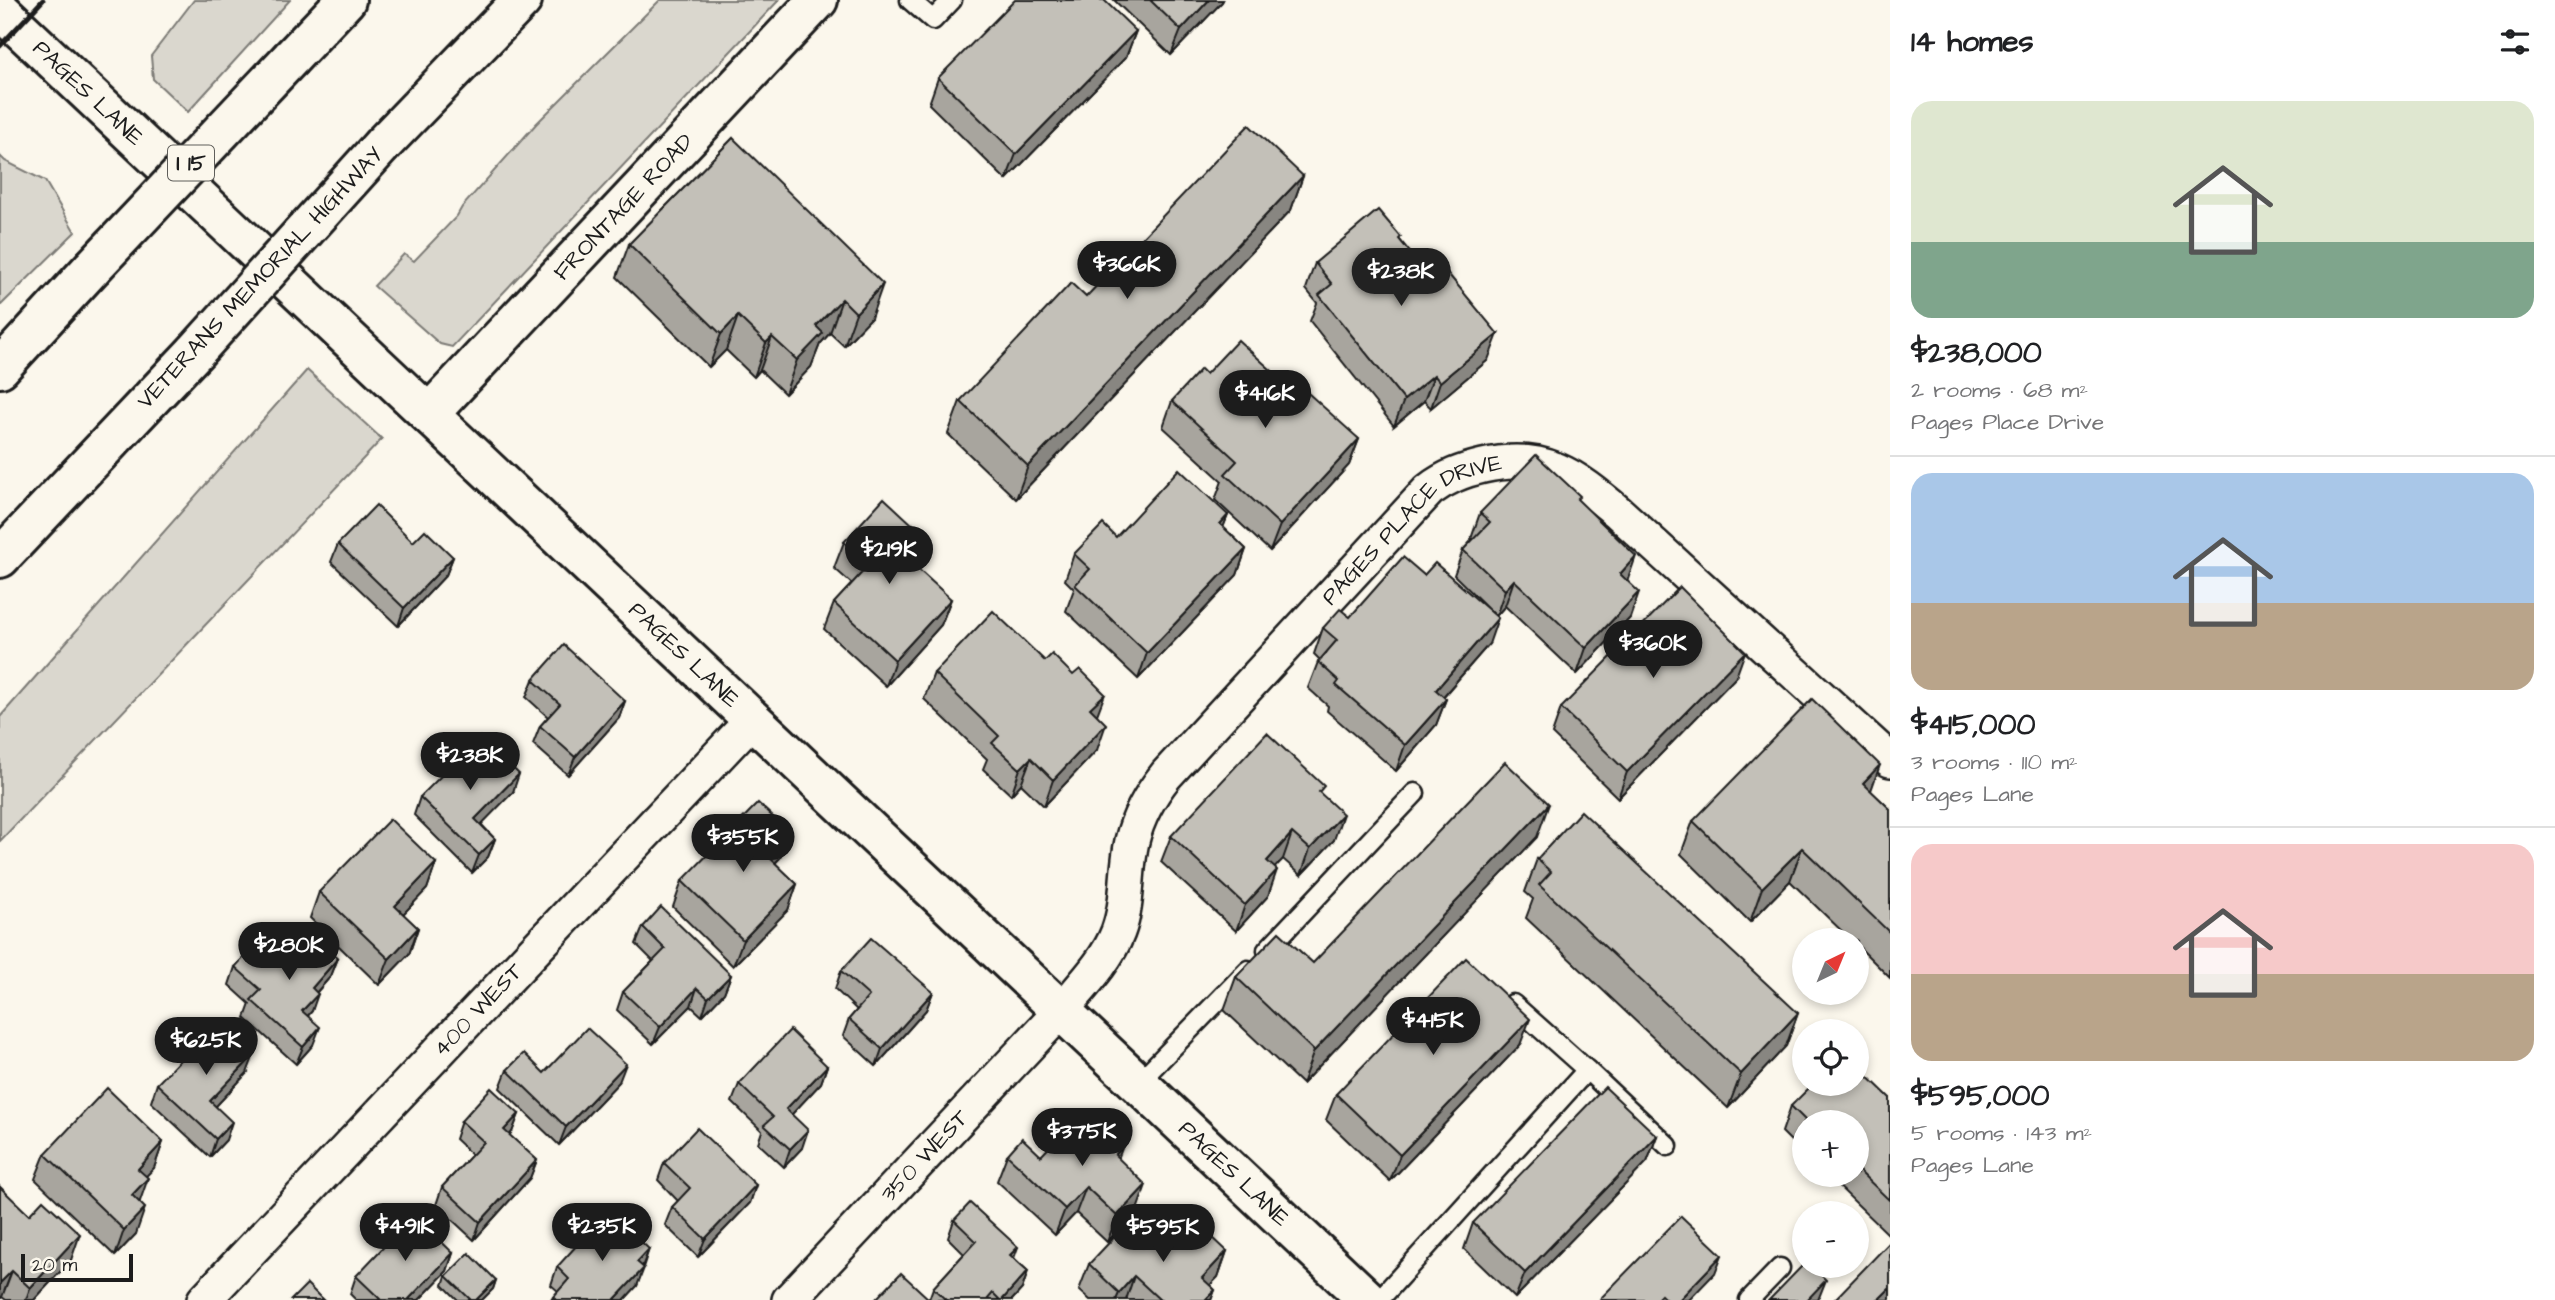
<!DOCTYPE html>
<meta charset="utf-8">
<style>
:root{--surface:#fff;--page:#f2f2f2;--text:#202124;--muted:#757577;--line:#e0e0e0;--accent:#1c1c1c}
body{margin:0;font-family:"Architects Daughter",sans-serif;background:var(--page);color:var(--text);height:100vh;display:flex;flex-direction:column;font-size:26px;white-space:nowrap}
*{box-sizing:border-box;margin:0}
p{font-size:23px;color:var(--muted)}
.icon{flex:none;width:38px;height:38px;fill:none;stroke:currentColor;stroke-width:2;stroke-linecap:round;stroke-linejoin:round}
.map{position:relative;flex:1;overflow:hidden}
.details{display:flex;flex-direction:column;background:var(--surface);width:665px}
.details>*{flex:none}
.needle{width:46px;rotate:43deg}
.controls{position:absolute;left:1792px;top:928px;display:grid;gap:14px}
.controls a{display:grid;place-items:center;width:77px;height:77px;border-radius:50%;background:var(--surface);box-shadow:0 4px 10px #0003;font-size:35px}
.scale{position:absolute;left:21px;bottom:18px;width:112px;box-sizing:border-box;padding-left:7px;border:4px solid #1c1c1c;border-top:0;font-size:19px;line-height:24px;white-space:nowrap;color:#1c1c1c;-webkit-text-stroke:5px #fbf7ec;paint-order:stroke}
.price{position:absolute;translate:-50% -60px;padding:0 16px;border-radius:24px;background:var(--accent);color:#fff;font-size:23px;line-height:46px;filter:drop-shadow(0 2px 4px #0008)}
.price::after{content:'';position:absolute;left:50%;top:42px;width:21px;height:16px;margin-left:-10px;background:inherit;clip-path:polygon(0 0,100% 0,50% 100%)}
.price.selected{background:#222;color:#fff}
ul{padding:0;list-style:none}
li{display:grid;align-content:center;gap:14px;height:371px;padding:0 21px}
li+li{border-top:2px solid var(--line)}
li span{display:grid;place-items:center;height:217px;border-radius:21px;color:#555}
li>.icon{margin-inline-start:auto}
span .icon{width:126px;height:126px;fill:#fffc;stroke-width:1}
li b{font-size:30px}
h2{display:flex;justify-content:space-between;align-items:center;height:84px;padding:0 21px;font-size:30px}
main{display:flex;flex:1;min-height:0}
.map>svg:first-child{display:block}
.green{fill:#dad7ce;stroke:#7b7a75;stroke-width:2}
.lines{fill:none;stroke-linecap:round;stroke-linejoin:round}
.lane-casing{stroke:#1c1c1c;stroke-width:23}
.street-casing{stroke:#1c1c1c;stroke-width:38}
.secondary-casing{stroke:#1c1c1c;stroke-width:44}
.highway-casing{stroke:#1c1c1c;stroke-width:44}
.lane{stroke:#fbf7ec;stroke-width:18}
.street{stroke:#fbf7ec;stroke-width:33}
.secondary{stroke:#fbf7ec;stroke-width:38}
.highway{stroke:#fbf7ec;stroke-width:38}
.rail{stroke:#1c1c1c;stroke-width:5}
.highway-bridge-casing{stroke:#1c1c1c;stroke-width:44;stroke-linecap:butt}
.highway-bridge{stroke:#fbf7ec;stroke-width:38}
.wall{fill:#a8a59e;stroke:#1c1c1c;stroke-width:2}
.shaded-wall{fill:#888681;stroke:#1c1c1c;stroke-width:2}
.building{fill:#c3c0b8;stroke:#1c1c1c;stroke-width:2}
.labels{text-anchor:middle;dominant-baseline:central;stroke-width:6;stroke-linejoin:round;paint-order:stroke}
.shield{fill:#fbf7ec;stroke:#5f5e5a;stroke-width:2}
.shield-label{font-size:21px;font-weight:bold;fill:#1c1c1c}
.street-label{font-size:23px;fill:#1c1c1c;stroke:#fbf7ec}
</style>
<main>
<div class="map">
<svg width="1890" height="1300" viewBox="0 0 1890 1300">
<rect width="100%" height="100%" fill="#fbf7ec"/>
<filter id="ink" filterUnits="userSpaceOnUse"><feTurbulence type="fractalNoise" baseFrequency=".0143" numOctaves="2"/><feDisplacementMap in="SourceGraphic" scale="14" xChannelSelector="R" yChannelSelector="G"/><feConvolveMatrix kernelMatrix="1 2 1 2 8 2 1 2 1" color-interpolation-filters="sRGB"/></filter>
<g filter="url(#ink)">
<g class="green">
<path d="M194 0H290L188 112 153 79 151 56Z"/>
<path d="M660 0H779L452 347 440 344 374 286 404 254 414 261 457 216 462 207 536 124Z"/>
<path d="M0 156 5 161 45 181 75 232 0 306Z"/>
<path d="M307 370 382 439 0 841V717Z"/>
</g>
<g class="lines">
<g class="lane-casing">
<g id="lane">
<path d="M910 0 933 20 952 0"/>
<path d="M1267 950 1415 793"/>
<path d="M1587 1070 1668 1146"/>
<path d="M1138 1083 1248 970"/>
<path d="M1379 1300 1587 1070 1513 1004"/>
<path d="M1749 1300 1780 1268"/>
</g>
</g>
<g class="street-casing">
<g id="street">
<path id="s1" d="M204 1300 753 719"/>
<path id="s2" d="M789 1300 1061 1011C1081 987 1107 961 1118 932 1129 903 1125 871 1132 841 1138 816 1150 795 1166 775L1429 490C1446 477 1462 471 1483 466 1544 452 1574 475 1619 513L1890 760"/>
</g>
</g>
<g class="secondary-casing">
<g id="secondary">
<path id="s3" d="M0 10 1368 1300"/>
<path id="s4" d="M429 414 818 0"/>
</g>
</g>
<g class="highway-casing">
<g id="highway">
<path d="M291 58 346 0"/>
<path d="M382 145 522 0"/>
<path d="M0 368 92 268"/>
<path d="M0 558 196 351"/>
</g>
</g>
<use href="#lane" class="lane"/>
<use href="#street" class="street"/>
<use href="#secondary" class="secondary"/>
<use href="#highway" class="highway"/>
<path class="rail" d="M0 46 43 0"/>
<g class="highway-bridge-casing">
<g id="highway-bridge">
<path d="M92 268 291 58"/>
<path d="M196 351 382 145"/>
</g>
</g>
<use href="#highway-bridge" class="highway-bridge"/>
</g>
<g class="wall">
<path d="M1114 0H1223L1222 2 1171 55Z"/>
<path d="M1136 31 1126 57 1006 180 929 104 938 78Z"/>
<path d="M733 138 871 318 844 346 830 333 820 344 811 367 785 394 760 370 754 377 726 350 709 367 617 277 629 244Z"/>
<path d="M1303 176 1291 210 1016 499 948 434 960 401 1086 297Z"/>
<path d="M1400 240 1488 360 1431 408 1424 401 1394 426 1310 321 1317 303 1306 289 1315 263Z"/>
<path d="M1206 374 1302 398 1359 439 1349 465 1270 551 1215 500 1222 481 1163 427 1172 401Z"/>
<path d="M1578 501 1627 580 1630 618 1577 674 1505 606 1496 616 1454 575 1463 550 1472 540 1471 539 1480 513Z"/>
<path d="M1228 515 1223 527 1246 549 1237 575 1138 679 1066 611 1074 589 1065 580 1074 554 1116 537Z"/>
<path d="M912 524 903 550 882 573 887 578 951 599 941 625 886 686 824 629 834 603 852 584 834 568 844 542Z"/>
<path d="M413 542 453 557 446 575 398 626 331 562 338 544Z"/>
<path d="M1350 617 1489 644 1443 697 1446 699 1436 725 1396 771 1327 711 1328 706 1308 688 1318 662 1320 660 1314 654 1323 628Z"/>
<path d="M1045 661 1097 715V750L1044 806 1021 784 1011 795 983 769 987 759 924 699 934 673Z"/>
<path d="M1736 677 1618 798 1552 734 1561 708Z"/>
<path d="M533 680 625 701 619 718 568 775 533 744 540 726 548 717 526 697Z"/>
<path d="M1871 791 1890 809V978L1857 945V940H1851L1790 881 1750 922 1681 854 1693 821Z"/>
<path d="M513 792 481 824 495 839 488 857 472 873 414 815 420 797Z"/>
<path d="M1321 794 1334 840 1301 875 1283 859 1274 868 1268 896 1236 931 1161 862 1171 836Z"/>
<path d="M789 832 780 858 775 863 797 884 788 910 733 966 673 907 682 881Z"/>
<path d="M1537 837 1302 1084 1224 1010 1236 977 1313 963Z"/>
<path d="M1537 859 1798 1013 1786 1046 1728 1108 1526 918 1533 899 1525 892Z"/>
<path d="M436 863 427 889 403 914 418 928 409 954 379 985 310 918 319 892Z"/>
<path d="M643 927 731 975 724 993 702 1016 691 1006 653 1044 617 1010 623 992 653 961 636 944Z"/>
<path d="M338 958 331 976 317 992 312 1011 308 1016 313 1045 296 1064 245 1018 250 1004 229 985 235 967 272 960Z"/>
<path d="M841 971 933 992 926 1010 876 1066 843 1036 849 1019 857 1010 835 989Z"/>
<path d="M1520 1045 1390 1181 1326 1120 1336 1094Z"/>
<path d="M827 1066 821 1083 792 1114 802 1148 784 1167 758 1143 762 1131 732 1102 739 1084Z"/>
<path d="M507 1070 544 1073 619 1082 559 1145 500 1088Z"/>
<path d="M247 1073 216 1106 226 1140 210 1157 151 1102 157 1084Z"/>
<path d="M1890 1098V1236L1826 1174H1857V1122H1804V1154L1782 1132 1791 1106Z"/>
<path d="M519 1114 512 1132 509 1135 537 1160 530 1178 474 1240 436 1205 442 1187 472 1155 455 1139 461 1121Z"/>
<path d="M1657 1136 1647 1162 1515 1298 1464 1249 1473 1223Z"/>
<path d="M163 1142 154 1168 146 1176 139 1202 136 1234 115 1256 35 1179 45 1154Z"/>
<path d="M1061 1146 1118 1159 1137 1210 1107 1242 1076 1213 1055 1235 997 1181 1007 1155 1041 1156Z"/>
<path d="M664 1163 756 1185 750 1203 698 1257 665 1225 672 1207 678 1201 658 1180Z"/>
<path d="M0 1187 71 1260 34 1300H6L2 1297Z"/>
<path d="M954 1220 1014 1258 1028 1271 1022 1289 1012 1300H875L929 1299 933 1288 964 1254 948 1238Z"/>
<path d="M1143 1247 1227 1251 1218 1277 1210 1285 1215 1290 1211 1300H1090L1079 1290 1089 1264Z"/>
<path d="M649 1249 637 1286 624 1300H551L553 1297 558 1291 551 1285 557 1267Z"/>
<path d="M453 1253 447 1271 419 1300H356L350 1294 356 1276Z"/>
<path d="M446 1276 496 1280 493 1289 482 1300H458L443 1285Z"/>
</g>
<g class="shaded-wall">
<path d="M1209 0H1223L1222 2 1171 55 1181 30Z"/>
<path d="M1136 31 1126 57 1006 180 1016 154Z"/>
<path d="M1303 176 1291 210 1016 499 1028 466Z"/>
<path d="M883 284 871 318 844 346 856 313Z"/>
<path d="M842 299 830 333 820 344 811 367 785 394 797 360 816 326Z"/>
<path d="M738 316 726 350 709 367 721 334Z"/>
<path d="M1498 334 1488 360 1431 408 1440 382Z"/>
<path d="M772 337 760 370 754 377 766 343Z"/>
<path d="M1434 375 1424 401 1394 426 1404 400Z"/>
<path d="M1359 439 1349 465 1270 551 1280 525Z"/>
<path d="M1228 515 1218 541 1220 524Z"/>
<path d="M912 524 903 550 865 592 874 566Z"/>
<path d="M1246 549 1237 575 1138 679 1147 653Z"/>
<path d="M1636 556 1627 582 1620 574Z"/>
<path d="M453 557 446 575 398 626 404 608Z"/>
<path d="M1514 580 1505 606 1496 616 1505 590Z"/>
<path d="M1639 592 1630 618 1577 674 1586 648Z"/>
<path d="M951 599 941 625 886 686 895 660Z"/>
<path d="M1498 618 1489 644 1426 716 1436 690Z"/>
<path d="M1745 652 1736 677 1618 798 1627 772Z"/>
<path d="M1105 694 1095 720 1090 708Z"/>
<path d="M1446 699 1436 725 1396 771 1405 745Z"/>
<path d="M625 701 619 718 568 775 575 757Z"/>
<path d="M1106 724 1097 750 1044 806 1053 780Z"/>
<path d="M1031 758 1021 784 1011 795 1020 769Z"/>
<path d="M1880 765 1868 799 1863 783Z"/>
<path d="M519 774 513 792 469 837 475 819Z"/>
<path d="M1549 804 1537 837 1302 1084 1314 1051Z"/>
<path d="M1343 814 1334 840 1301 875 1310 849Z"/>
<path d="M789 832 780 858 758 881 767 855Z"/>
<path d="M1292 833 1283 859 1257 887 1267 861Z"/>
<path d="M495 839 488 857 472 873 479 855Z"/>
<path d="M1802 848 1790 881 1750 922 1762 888Z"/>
<path d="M436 863 427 889 386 932 395 906Z"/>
<path d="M1277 870 1268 896 1236 931 1245 905Z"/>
<path d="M797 884 788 910 733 966 743 940Z"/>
<path d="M418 928 409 954 379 985 389 959Z"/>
<path d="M338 958 331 976 305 1005 312 988Z"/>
<path d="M731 975 724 993 702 1016 708 998Z"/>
<path d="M697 988 691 1006 653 1044 660 1027Z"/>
<path d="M933 992 926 1010 876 1066 882 1049Z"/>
<path d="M318 994 312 1011 296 1029 302 1011Z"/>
<path d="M1798 1013 1786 1046 1728 1108 1741 1074Z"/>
<path d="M1530 1019 1520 1045 1390 1181 1400 1155Z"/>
<path d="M320 1027 313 1045 296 1064 303 1047Z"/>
<path d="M254 1055 247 1073 204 1119 210 1101Z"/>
<path d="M626 1064 619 1082 559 1145 566 1127Z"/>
<path d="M827 1066 821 1083 780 1127 786 1109Z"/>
<path d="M519 1114 512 1132 498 1148 504 1130Z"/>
<path d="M232 1122 226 1140 210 1157 216 1139Z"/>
<path d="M808 1130 802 1148 784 1167 790 1149Z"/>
<path d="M1657 1136 1647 1162 1515 1298 1525 1273Z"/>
<path d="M163 1142 154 1168 129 1194 138 1169Z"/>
<path d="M1123 1146 1113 1172 1115 1155Z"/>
<path d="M537 1160 530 1178 474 1240 480 1222Z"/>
<path d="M148 1178 139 1204 132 1195Z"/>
<path d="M756 1185 750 1203 698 1257 705 1239Z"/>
<path d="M1146 1185 1137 1210 1107 1242 1117 1216Z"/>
<path d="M1086 1187 1076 1213 1055 1235 1065 1209Z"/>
<path d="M145 1208 136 1234 115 1256 124 1230Z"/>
<path d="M80 1234 71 1260 34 1300H26L30 1288Z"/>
<path d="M1018 1247 1012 1264 1010 1255Z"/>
<path d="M649 1249 642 1267 637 1262Z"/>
<path d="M1227 1251 1218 1277 1196 1300 1202 1278Z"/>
<path d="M453 1253 447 1271 419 1300H408Z"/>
<path d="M1722 1255 1715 1273 1689 1300H1679Z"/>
<path d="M644 1268 637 1286 624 1300H614Z"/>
<path d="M12 1271 2 1297 0 1299V1283Z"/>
<path d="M1028 1271 1022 1289 1012 1300H1002Z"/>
<path d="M1134 1276 1126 1300H1116L1119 1293Z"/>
<path d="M496 1280 493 1289 482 1300H476Z"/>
<path d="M1826 1280 1818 1300H1806Z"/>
<path d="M1890 1288V1299L1889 1300H1878Z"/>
<path d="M1215 1290 1211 1300H1205Z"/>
</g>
<g class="building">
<path d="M1015 0H1104L1136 31 1016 154 938 78Z"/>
<path d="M1150 0H1209L1181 30Z"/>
<path d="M1249 125 1303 176 1028 466 960 401 1071 283 1086 297Z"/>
<path d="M733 138 883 284 856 313 842 299 816 326 823 333 797 360 772 337 766 343 738 316 721 334 629 244Z"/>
<path d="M1378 210 1401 237 1399 239 1428 274 1440 264 1498 334 1440 382 1434 375 1404 400 1319 295 1332 284 1315 263Z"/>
<path d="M1238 340 1302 398 1308 393 1359 439 1280 525 1225 474 1237 461 1172 401 1201 369 1206 374Z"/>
<path d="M1536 455 1580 496 1577 499 1636 556 1620 574 1639 592 1586 648 1514 580 1505 590 1463 550 1490 522 1480 513Z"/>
<path d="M1179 469 1228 515 1220 524 1246 549 1147 653 1075 585 1090 569 1074 554 1103 524 1116 537Z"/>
<path d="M884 498 912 524 874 566 887 578 906 558 951 599 895 660 834 603 869 565 844 542Z"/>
<path d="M376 505 413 542 425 530 453 557 404 608 338 544Z"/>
<path d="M1403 557 1424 575 1435 563 1498 618 1436 690 1446 699 1405 745 1336 685 1339 681 1318 662 1337 640 1323 628 1340 609 1350 617Z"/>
<path d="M1680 587 1745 652 1627 772 1561 708Z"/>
<path d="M993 611 1045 661 1052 654 1073 675 1080 669 1105 694 1090 708 1106 724 1053 780 1031 758 1020 769 992 743 999 736 934 673Z"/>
<path d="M564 645 625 701 575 757 540 726 560 704 533 680Z"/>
<path d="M1812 699 1880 765 1863 783 1890 809V933L1802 848 1762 888 1693 821Z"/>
<path d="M1267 733 1324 786 1319 792 1343 814 1310 849 1292 833 1267 861 1277 870 1245 905 1171 836Z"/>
<path d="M480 737 519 774 475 819 495 839 479 855 420 797Z"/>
<path d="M1505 762 1549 804 1314 1051 1236 977 1279 932 1313 963Z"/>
<path d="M758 803 789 832 767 855 797 884 743 940 682 881Z"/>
<path d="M1581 811 1798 1013 1741 1074 1539 885 1551 872 1537 859Z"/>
<path d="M390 819 436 863 395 906 418 928 389 959 319 892Z"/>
<path d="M661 907 731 975 708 998 697 988 660 1027 623 992 665 949 643 927Z"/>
<path d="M302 927 338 958 312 988 318 994 302 1011 320 1027 303 1047 251 1000 261 990 235 967 255 945 272 960Z"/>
<path d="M871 938 933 992 882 1049 849 1019 869 996 841 971Z"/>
<path d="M1466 958 1530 1019 1400 1155 1336 1094Z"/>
<path d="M217 1021 254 1055 210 1101 232 1122 216 1139 157 1084Z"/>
<path d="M587 1028 626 1064 566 1127 507 1070 524 1053 544 1073Z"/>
<path d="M790 1030 827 1066 786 1109 808 1130 790 1149 764 1125 773 1117 739 1084Z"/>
<path d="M1857 1066 1890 1098V1201L1857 1169V1122H1807L1791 1106 1814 1083H1857Z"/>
<path d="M1605 1087 1657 1136 1525 1273 1473 1223Z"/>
<path d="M107 1088 163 1142 138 1169 148 1178 132 1195 145 1208 124 1230 45 1154Z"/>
<path d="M491 1088 519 1114 504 1130 537 1160 480 1222 442 1187 484 1142 461 1121Z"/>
<path d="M1090 1115 1123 1146 1115 1155 1146 1185 1117 1216 1086 1187 1065 1209 1007 1155 1022 1138 1041 1156 1055 1141 1061 1146Z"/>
<path d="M697 1128 756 1185 705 1239 672 1207 690 1188 664 1163Z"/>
<path d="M0 1187 29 1215 43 1200 80 1234 30 1288 12 1271 0 1283Z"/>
<path d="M970 1203 1018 1247 1010 1255 1028 1271 1002 1300H1000L993 1293 987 1300H946L933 1288 976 1241 954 1220Z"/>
<path d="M608 1211 649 1249 637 1262 644 1268 614 1300H556L553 1297 569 1279 557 1267Z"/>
<path d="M414 1215 453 1253 408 1300H381L356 1276Z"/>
<path d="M1681 1216 1722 1255 1679 1300H1666L1661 1295 1656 1300H1601L1600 1299Z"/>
<path d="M1192 1218 1227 1251 1202 1278 1215 1290 1205 1300H1160L1134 1276 1119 1293 1089 1264 1122 1229 1143 1247 1152 1237 1164 1249Z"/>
<path d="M1890 1242V1288L1878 1300H1837L1835 1299Z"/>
<path d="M469 1253 496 1280 476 1300H471L446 1276Z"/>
<path d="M1804 1264V1265H1811L1826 1280 1807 1300H1769Z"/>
<path d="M901 1273 930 1300H875Z"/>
<path d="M307 1284 323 1300H291Z"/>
</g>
</g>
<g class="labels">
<rect class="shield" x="168" y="145.5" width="46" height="35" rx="5"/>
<g class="shield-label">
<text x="191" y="163">I 15</text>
</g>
<g class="street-label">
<text stroke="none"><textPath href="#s3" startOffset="121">PAGES LANE</textPath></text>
<text stroke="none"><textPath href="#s4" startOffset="284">FRONTAGE ROAD</textPath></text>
<text transform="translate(260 278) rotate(-47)">VETERANS MEMORIAL HIGHWAY</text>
<text stroke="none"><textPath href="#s2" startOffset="1013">PAGES PLACE DRIVE</textPath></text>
<text stroke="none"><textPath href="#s3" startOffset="940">PAGES LANE</textPath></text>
<text stroke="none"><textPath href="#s1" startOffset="399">400 WEST</textPath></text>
<text stroke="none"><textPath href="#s2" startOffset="198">350 WEST</textPath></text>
<text stroke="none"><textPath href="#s3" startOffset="1696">PAGES LANE</textPath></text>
</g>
</g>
</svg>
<div class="controls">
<a><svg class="needle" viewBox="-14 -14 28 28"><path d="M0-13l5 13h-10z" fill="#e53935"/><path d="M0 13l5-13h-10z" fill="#757577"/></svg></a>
<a><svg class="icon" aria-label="locate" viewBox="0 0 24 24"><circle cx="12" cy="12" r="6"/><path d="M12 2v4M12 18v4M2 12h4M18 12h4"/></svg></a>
<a>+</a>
<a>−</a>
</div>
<div class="scale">20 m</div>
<b class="price" style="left:1127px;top:301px">$366K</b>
<b class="price selected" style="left:1401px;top:308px">$238K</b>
<b class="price" style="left:1265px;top:430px">$416K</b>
<b class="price" style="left:889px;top:586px">$219K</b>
<b class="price" style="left:1653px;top:680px">$360K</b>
<b class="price" style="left:470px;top:792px">$238K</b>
<b class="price" style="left:743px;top:874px">$355K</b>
<b class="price" style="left:289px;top:982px">$280K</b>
<b class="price" style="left:1433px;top:1057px">$415K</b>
<b class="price" style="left:206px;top:1077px">$625K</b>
<b class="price" style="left:1082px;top:1168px">$375K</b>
<b class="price" style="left:405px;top:1263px">$491K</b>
<b class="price" style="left:602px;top:1263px">$235K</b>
<b class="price" style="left:1163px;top:1264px">$595K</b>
</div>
<section class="details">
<h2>14 homes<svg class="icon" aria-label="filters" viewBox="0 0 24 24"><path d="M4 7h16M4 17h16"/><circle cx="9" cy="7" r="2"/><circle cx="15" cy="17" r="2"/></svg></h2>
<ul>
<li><span style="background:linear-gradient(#dfe7d0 65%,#7fa58c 0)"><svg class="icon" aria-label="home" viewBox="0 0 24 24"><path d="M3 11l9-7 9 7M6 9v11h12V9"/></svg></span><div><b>$238,000</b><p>2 rooms · 68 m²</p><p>Pages Place Drive</p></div></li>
<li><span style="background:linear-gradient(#a9c7e8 60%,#b9a48a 0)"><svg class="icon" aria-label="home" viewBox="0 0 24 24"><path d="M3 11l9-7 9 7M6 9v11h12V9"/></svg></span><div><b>$415,000</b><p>3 rooms · 110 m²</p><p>Pages Lane</p></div></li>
<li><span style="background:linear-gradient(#f6c9c9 60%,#b9a48a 0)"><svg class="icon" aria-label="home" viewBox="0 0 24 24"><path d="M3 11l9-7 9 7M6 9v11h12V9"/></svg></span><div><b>$595,000</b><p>5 rooms · 143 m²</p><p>Pages Lane</p></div></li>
</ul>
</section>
</main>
